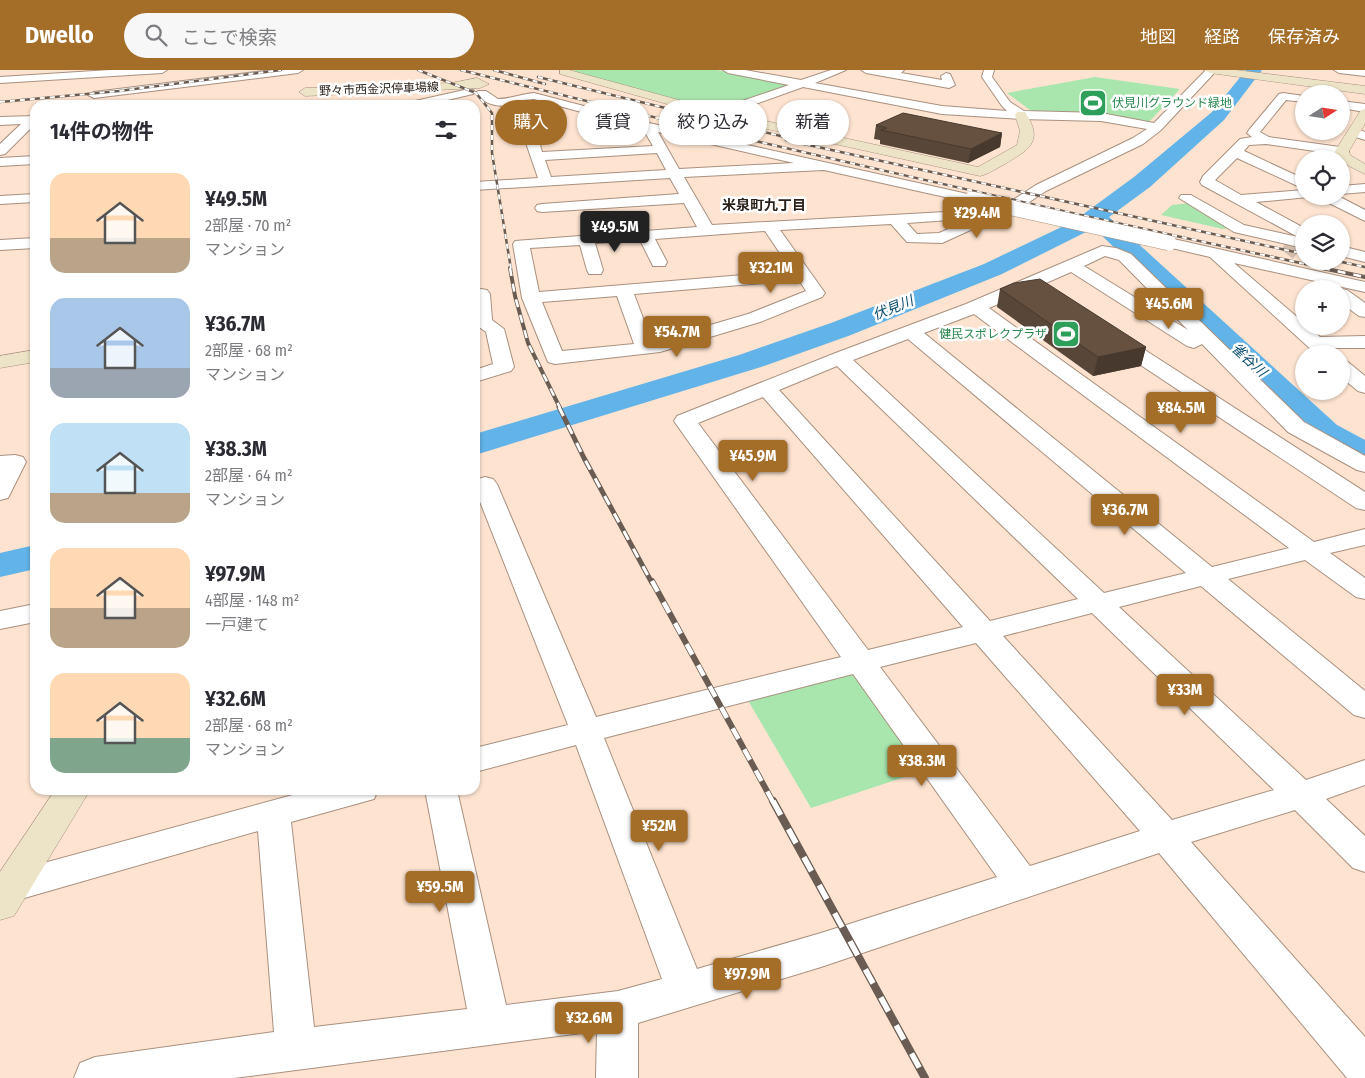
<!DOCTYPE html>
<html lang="ja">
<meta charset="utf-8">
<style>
:root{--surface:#fff;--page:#f7f7f7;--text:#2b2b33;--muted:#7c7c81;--accent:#a46d28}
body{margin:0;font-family:"Fira Sans Condensed","Noto Sans JP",sans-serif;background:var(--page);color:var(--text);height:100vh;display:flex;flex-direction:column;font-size:19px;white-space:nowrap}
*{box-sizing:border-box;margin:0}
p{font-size:16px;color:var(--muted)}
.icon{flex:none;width:28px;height:28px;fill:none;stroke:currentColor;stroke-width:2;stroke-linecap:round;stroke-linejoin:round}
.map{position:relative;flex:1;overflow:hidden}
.side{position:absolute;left:30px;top:30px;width:450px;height:695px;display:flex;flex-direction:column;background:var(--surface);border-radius:15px;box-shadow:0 1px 4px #0004}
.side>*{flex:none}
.guide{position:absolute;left:495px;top:30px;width:475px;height:45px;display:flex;gap:10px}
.needle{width:32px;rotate:78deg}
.controls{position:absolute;left:1295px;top:15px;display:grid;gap:10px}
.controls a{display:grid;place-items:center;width:55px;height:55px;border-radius:50%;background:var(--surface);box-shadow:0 1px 4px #0004;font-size:25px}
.price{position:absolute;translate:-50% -42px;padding:0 11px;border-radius:5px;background:var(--accent);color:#fff;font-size:16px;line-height:32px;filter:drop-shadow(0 1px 2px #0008)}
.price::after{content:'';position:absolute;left:50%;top:30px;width:15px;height:11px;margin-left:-8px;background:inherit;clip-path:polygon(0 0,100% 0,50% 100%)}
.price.on{background:#222;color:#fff}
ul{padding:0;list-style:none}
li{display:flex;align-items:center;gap:15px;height:125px;padding:0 20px}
li span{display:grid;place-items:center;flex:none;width:140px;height:100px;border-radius:15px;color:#555}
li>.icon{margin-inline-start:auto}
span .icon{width:60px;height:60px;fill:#fffc;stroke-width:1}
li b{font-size:21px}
h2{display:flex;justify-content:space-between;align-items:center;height:60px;padding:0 20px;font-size:21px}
.tag{padding:0 18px;border-radius:22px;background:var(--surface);box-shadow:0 1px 4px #0004;font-size:18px;line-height:45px}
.tag.on{background:var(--accent);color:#fff}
header{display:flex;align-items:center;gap:30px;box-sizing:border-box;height:70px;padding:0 25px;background:var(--accent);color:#fff}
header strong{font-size:24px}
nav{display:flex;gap:28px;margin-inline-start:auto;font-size:18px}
.search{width:350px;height:45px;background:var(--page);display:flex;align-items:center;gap:12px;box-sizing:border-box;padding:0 18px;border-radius:28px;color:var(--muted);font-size:19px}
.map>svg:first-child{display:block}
.green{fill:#a8e6ae}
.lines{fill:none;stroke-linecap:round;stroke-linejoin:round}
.river{fill:#62b3e7;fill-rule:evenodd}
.street-tunnel{stroke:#d3bcac;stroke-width:15;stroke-dasharray:15 8;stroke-linecap:butt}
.street-casing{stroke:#a9907f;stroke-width:2}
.secondary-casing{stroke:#a9907f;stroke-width:1}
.street{fill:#fff;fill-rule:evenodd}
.secondary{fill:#ede3c6;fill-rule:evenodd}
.rail-far4-casing{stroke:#6a5c52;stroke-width:2.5}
.rail-far3-casing{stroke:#6a5c52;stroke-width:4}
.rail-far2-casing{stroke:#6a5c52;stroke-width:5}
.rail-far1-casing{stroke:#6a5c52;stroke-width:6}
.rail-casing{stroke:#6a5c52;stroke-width:8}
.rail-far4{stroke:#fff;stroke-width:2;stroke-dasharray:5;stroke-linecap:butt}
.rail-far3{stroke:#fff;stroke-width:2.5;stroke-dasharray:8;stroke-linecap:butt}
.rail-far2{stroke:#fff;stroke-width:3;stroke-dasharray:10;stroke-linecap:butt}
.rail-far1{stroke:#fff;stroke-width:4.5;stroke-dasharray:12;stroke-linecap:butt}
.rail{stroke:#fff;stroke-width:5.5;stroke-dasharray:16;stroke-linecap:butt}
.street-bridge-casing{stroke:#a9907f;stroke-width:16;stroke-linecap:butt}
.street-bridge{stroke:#fff;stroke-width:15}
.wall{fill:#584638}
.shaded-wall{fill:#47392e}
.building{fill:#665141;stroke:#47392e}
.labels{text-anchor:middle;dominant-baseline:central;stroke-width:5;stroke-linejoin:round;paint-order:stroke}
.far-street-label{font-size:12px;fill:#2a211a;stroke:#fff}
.far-leisure-label{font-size:12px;fill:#27864d;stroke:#fff;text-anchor:start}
.far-neighbourhood-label{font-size:14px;font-weight:bold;fill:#2a211a;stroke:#fff}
.far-water-label{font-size:14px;font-style:italic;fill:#084b6d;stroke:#fff}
</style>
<header>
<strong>Dwello</strong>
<div class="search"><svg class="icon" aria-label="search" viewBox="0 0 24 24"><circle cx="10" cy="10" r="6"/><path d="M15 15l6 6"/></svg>ここで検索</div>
<nav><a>地図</a><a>経路</a><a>保存済み</a></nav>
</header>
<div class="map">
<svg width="1365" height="1008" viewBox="0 0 1365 1008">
<rect width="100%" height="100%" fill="#fde3d0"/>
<g class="green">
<path d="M572 0H717L787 14 790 16 719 41 576 5V1Z"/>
<path d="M1095 7 1180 19 1148 53 1034 43 1007 23Z"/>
<path d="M1190 133 1231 158 1223 159 1161 145 1172 135Z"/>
<path d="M860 595 935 697 811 738 746 627Z"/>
</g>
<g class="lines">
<g class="river">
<path d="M1246 0H1262L1224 50 1150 117 1109 147 1337 355 1365 370V394L1353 391 1313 369 1094 158 1002 204 851 265 761 297 475 385V364L739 285 831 253 984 194 1074 151 1134 107 1212 42Z"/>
<path d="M35 475V499L0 507V483Z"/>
</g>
<path class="street-tunnel" d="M1287 184 1295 174"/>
<g class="street-casing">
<g id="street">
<path d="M110 0H167L162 3 0 13V7Z"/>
<path d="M272 0H303L298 3 94 28 88 25 94 22Z"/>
<path d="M723 0H745L801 10 831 0H846L815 13 942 36 1007 41 1002 36 982 7 984 0H994L992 7 1010 32 1024 41 1101 43 1154 53 1206 0H1217L1161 60 1143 74 1046 121 1008 146 973 149 978 155 975 158 942 173 907 172 891 154 780 160 825 223 822 227 760 252 660 282 555 294 548 292 522 228 513 174 515 171 697 157 684 133 542 142 537 141 535 138 537 135 542 134 679 124 670 108 475 120V112L538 108 526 73 520 47 517 46 510 36C495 36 486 35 476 23L478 21H486L498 29C511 29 521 24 534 23L649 53 972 125 977 126 979 129 977 132 972 133 824 100 684 107 712 155 999 139 1036 115 1133 68 1147 59 1101 51 1021 49 942 44 803 17 717 48 711 44 713 41 789 15 728 3ZM534 29 643 59 653 76 542 82 532 45 525 40 519 33 523 30ZM658 62 794 93 679 99ZM657 83 666 100 551 107 545 90ZM950 150 952 153 958 155 939 163 917 164 907 153ZM765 161 792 201 539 222 530 178 580 175 587 200 589 204H601L603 200 595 173 640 170 653 196H665L667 192 655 169ZM799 210 806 221 748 244 652 272 634 224ZM617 226 634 274 562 281 542 232Z"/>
<path d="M861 0H904L901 3 942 10 941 6 946 3 950 4 955 15 949 18 866 3Z"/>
<path d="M1334 0H1365V6L1339 3Z"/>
<path d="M469 19 473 20 475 22 473 24 426 35H415L413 33 415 31Z"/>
<path d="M1283 23 1304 26V32L1286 30 1260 62 1269 67 1347 78 1349 81 1347 84 1342 85 1266 74 1249 75 1244 81 1304 109V119L1237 88 1215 110 1241 125 1304 120V126L1309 127 1256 132 1304 158 1303 178 1234 162 1179 128 1181 125H1191L1244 155 1298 167 1202 115 1200 112 1203 106 1240 69 1252 67 1247 63 1249 60 1279 24Z"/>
<path d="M1341 31 1365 34V42L1341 38Z"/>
<path d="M35 46V54L5 84 0 85V74L21 54 0 55V47Z"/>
<path d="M1354 58 1365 62V70L1350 65 1348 62Z"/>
<path d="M35 86V94L0 96V88Z"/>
<path d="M1365 114V122L1341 124V116Z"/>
<path d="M35 124V132L0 134V126Z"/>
<path d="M1319 126H1338L1365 140V151L1321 129Z"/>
<path d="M35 168V178L0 180V170Z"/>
<path d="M1169 168 1365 212V222L1234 193 1304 253V256H1308L1320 267 1365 266V278H1333L1338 284H1316L1210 187 1163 176 1161 173 1163 170Z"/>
<path d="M1102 176 1116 178 1131 184 1304 352 1365 386V402L1357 400 1288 362 1202 274 1194 278 1187 276 1071 202 989 238 1314 472 1365 459V475L1330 483 1365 508V529L1356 527 1305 490 1228 509 1365 621V648L1354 645 1201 516 1119 537 1306 710 1365 690V715L1326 729 1365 766V802L1353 798 1295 740 1191 772 1365 967V1008H1347L1159 783 821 897 638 953V1008H596L597 961 234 1008H74L80 993 95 987 274 962 258 761 0 835V805L311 720H378L374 729 291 752 314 957 467 939 425 720H457L506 935 618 921 662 909 576 675 475 702V678L568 655 477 424 475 425V410L485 407 493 409 497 414 596 647 841 587 674 351 677 346 833 284 966 234ZM1105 186 1119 190 1188 260 1084 196ZM974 244 1289 478 1212 497 924 263ZM908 269 1186 503 1104 523 853 290ZM837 296 1078 529 990 551 779 320ZM763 327 963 557 868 580 698 353ZM1092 543 1274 720 1172 750 1003 566ZM976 573 1140 761 1030 796 880 597ZM853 604 997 807 821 863 697 899 604 668Z"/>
<path d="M1341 176 1365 182V192L1341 186Z"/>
<path d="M481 219 487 220 490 224 492 250 504 259 514 297 511 301 475 312V300L493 294 486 262 475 254V220Z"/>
<path d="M1341 219 1347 220 1365 233V247L1359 246 1341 233Z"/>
<path d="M1113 262 1120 264 1365 422V440L1356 438 1106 272 1104 268 1106 264Z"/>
<path d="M1341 290 1348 292 1365 306V323L1358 321 1341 307Z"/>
<path d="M15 385 23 387 26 392 8 428 0 430V386Z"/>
<path d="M35 534V552L0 559V541Z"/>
</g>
</g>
<g class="secondary-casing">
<g id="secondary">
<path d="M560 0H569L719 41 978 97 1017 75 1020 61 1015 45 1017 42H1025C1045 72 1028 80 1005 94 997 98 989 104 980 106L717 48 560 4Z"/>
<path d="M1204 0H1236L1365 16V24L1210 3Z"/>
<path d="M477 8 489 14 480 18 305 26 299 22 305 18 451 13Z"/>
<path d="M1365 39V54L1349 81 1350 85 1365 94V104L1341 92V89H1337L1335 81 1361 40Z"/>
<path d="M35 280V292L0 298V286Z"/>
<path d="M55 720H90L14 846 0 850V802Z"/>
</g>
</g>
<use href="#street" class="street"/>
<use href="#secondary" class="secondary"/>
<g class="rail-far4-casing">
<g id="rail-far4">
<path d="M418 0 476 23 492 43V83L511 199"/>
<path d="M461 0C749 72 1038 136 1328 199"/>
<path d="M494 0 545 14"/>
<path d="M538 7 793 69"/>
<path d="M0 32 119 21 281 0"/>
<path d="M786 70 1304 184"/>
<path d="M1337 191 1365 197"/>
</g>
</g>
<g class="rail-far3-casing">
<g id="rail-far3">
<path d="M510 198 515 226 528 273 560 338"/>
<path d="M1322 198 1365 207"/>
</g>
</g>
<g class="rail-far2-casing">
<path id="rail-far2" d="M559 337 584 388 652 513"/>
</g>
<g class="rail-far1-casing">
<path id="rail-far1" d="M652 511 773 732"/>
</g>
<g class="rail-casing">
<path id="rail" d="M773 731 925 1008"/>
</g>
<use href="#rail-far4" class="rail-far4"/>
<use href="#rail-far3" class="rail-far3"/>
<use href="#rail-far2" class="rail-far2"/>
<use href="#rail-far1" class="rail-far1"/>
<use href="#rail" class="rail"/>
<g class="street-bridge-casing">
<path id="street-bridge" d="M972 129 1169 173"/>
</g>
<use href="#street-bridge" class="street-bridge"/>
</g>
<g class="wall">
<path d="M876 55 1002 63 1000 77 968 93 880 74V70L874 69Z"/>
<path d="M1000 219 1146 277 1141 296 1093 306 997 237Z"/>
</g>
<g class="shaded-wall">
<path d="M1002 63 1000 77 968 93 971 79Z"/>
<path d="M1146 277 1141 296 1093 306 1098 287Z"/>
</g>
<g class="building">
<path d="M903 43 1002 63 971 79 881 60 887 58 876 55Z"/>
<path d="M1040 209 1146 277 1098 287 1000 219 1014 213Z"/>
</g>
<defs>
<g id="stadium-square" transform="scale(1.4375)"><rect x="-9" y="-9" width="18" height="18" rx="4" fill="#2e9e5b" stroke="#fff"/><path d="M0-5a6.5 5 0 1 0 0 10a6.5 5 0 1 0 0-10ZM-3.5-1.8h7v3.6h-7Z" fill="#fff"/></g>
</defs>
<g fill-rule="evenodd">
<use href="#stadium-square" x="1093" y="33"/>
<use href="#stadium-square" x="1066" y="264"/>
</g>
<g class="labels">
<g class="far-street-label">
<text transform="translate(379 19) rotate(-2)">野々市西金沢停車場線</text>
</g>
<g class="far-leisure-label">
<text x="1112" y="33">伏見川グラウンド緑地</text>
<text x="1047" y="264" text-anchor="end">健民スポレクプラザ</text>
</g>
<g class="far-neighbourhood-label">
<text x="764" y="135">米泉町九丁目</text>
</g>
<g class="far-water-label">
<text transform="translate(893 238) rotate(-22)">伏見川</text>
<text transform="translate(1249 290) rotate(43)">雀谷川</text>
</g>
</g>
</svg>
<div class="controls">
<a><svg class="needle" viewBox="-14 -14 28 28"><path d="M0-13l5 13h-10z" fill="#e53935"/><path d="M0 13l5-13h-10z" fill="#7c7c81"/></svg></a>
<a><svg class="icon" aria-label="locate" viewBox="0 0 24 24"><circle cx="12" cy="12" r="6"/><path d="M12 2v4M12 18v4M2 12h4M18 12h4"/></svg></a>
<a><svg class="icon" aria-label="layers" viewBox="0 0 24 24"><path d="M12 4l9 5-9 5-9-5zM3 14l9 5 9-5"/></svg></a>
<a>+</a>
<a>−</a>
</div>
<b class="price" style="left:977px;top:169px">¥29.4M</b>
<b class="price on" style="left:615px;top:183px">¥49.5M</b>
<b class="price" style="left:771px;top:224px">¥32.1M</b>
<b class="price" style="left:1169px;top:260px">¥45.6M</b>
<b class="price" style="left:677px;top:288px">¥54.7M</b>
<b class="price" style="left:1181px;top:364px">¥84.5M</b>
<b class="price" style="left:753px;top:412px">¥45.9M</b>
<b class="price" style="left:1125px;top:466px">¥36.7M</b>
<b class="price" style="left:1185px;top:646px">¥33M</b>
<b class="price" style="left:922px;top:717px">¥38.3M</b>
<b class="price" style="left:659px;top:782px">¥52M</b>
<b class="price" style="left:440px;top:843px">¥59.5M</b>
<b class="price" style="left:747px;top:930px">¥97.9M</b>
<b class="price" style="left:589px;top:974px">¥32.6M</b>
<div class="guide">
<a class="tag on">購入</a>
<a class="tag">賃貸</a>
<a class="tag">絞り込み</a>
<a class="tag">新着</a>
</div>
<section class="side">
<h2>14件の物件<svg class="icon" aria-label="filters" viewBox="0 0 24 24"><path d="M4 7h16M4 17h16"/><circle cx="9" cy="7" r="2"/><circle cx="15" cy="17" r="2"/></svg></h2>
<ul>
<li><span style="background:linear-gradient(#ffd9b3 65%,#b9a48a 0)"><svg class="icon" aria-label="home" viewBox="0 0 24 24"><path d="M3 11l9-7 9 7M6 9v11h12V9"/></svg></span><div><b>¥49.5M</b><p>2部屋 · 70 m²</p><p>マンション</p></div></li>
<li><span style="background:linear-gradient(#a9c7e8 70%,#9aa5b1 0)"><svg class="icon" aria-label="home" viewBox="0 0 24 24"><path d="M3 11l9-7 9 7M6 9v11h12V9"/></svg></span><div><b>¥36.7M</b><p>2部屋 · 68 m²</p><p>マンション</p></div></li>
<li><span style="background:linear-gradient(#bfe0f5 70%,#b9a48a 0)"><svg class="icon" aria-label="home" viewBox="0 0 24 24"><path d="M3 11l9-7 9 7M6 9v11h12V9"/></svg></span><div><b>¥38.3M</b><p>2部屋 · 64 m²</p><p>マンション</p></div></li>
<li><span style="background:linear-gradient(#ffd9b3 60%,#b9a48a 0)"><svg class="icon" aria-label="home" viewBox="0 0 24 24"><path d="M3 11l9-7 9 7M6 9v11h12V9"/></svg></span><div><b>¥97.9M</b><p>4部屋 · 148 m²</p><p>一戸建て</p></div></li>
<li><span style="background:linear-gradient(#ffd9b3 65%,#7fa58c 0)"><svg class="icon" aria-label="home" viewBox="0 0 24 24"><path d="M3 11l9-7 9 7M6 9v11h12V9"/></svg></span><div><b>¥32.6M</b><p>2部屋 · 68 m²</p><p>マンション</p></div></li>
</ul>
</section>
</div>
